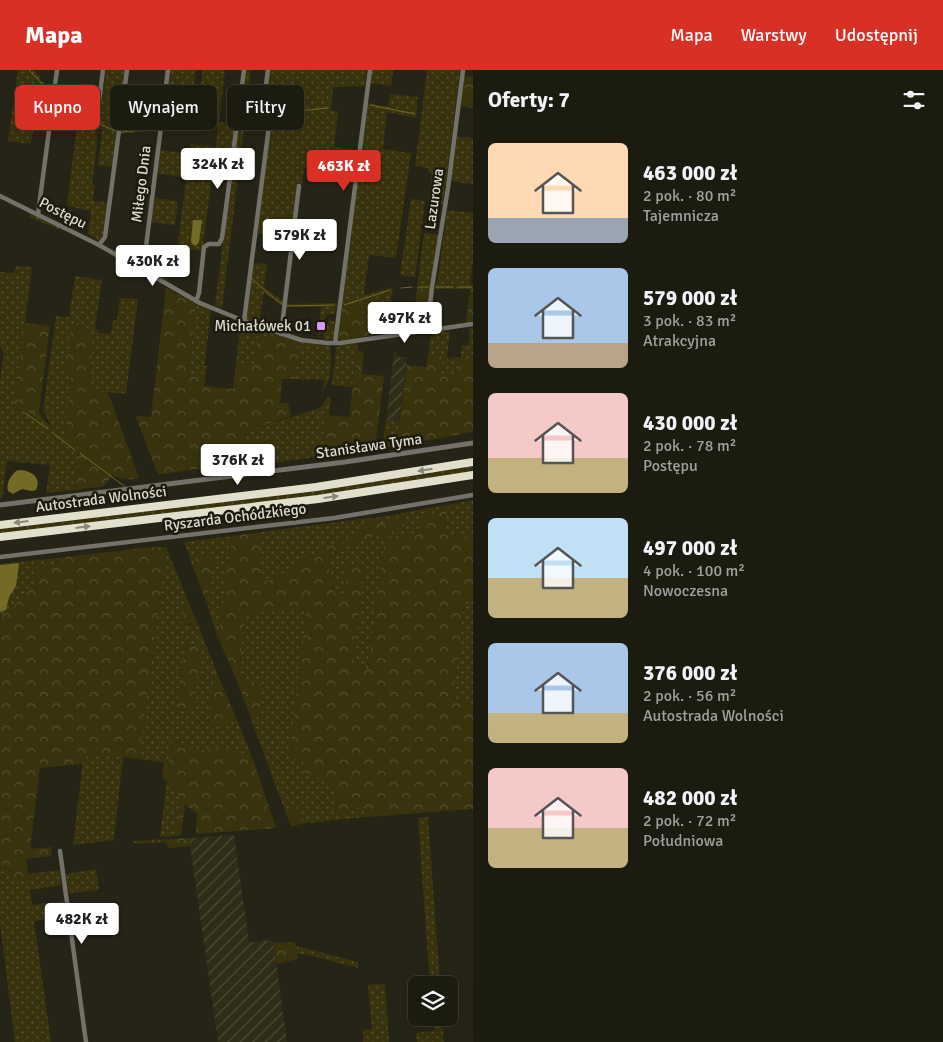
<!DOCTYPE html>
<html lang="pl">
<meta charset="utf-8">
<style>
:root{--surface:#1c1b10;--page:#29281e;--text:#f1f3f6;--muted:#a0a19f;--line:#3a3930;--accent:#d93025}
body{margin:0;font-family:Signika,sans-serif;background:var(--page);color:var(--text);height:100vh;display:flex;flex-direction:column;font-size:19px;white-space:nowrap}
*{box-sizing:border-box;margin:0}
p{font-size:16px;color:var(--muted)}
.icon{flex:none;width:28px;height:28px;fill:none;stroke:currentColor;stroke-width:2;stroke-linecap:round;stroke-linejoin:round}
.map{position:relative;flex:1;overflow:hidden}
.drawer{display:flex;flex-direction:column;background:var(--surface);width:470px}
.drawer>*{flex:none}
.hud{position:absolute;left:15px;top:15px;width:382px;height:45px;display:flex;gap:10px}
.tools{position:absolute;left:408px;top:906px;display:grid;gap:10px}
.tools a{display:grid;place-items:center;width:50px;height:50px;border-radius:8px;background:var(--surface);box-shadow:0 5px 20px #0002,0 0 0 1px var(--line);font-size:25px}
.price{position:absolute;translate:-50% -42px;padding:0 11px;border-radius:5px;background:#fff;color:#222;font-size:16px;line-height:32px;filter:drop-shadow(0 1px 2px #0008)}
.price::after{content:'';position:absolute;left:50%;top:30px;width:15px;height:11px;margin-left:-8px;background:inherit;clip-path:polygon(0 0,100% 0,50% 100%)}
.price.current{background:var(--accent);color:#fff}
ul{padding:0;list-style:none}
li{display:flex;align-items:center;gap:15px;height:125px;padding:0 15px}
li span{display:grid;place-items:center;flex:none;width:140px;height:100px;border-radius:8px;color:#555}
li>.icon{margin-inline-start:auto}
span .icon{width:60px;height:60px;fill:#fffc;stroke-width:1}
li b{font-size:21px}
h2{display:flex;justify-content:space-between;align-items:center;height:60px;padding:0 15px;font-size:21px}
.pill{padding:0 18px;border-radius:8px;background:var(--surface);box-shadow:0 5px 20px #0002,0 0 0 1px var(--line);font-size:18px;line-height:45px}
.pill.current{background:var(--accent);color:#fff}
header{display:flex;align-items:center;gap:30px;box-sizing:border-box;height:70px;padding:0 25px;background:var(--accent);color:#fff}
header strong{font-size:24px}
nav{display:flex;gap:28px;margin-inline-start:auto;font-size:18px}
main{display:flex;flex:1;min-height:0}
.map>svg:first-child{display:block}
.industrial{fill:url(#industrial-furrows)}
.grass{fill:url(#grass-dots);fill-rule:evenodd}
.forest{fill:url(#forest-crowns)}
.water{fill:#736a25}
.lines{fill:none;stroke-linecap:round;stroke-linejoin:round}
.stream{stroke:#736a25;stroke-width:1}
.minor{stroke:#72716a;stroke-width:4.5}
.tertiary{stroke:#72716a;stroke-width:5}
.motorway{stroke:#e2e0cd;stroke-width:8}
.oneway{fill:#898777}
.poi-dot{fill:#d69bfa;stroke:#1c1b0d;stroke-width:2}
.labels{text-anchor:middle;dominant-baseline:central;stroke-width:5;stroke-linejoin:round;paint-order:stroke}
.street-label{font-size:15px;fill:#dbdad1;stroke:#1c1b0d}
.poi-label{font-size:15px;fill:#dbdad1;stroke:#1c1b0d;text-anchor:end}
</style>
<header>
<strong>Mapa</strong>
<nav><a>Mapa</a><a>Warstwy</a><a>Udostępnij</a></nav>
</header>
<main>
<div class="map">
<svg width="473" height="972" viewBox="0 0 473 972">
<defs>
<pattern id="industrial-furrows" width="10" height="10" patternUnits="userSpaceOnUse" patternTransform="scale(1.25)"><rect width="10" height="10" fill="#2f2c17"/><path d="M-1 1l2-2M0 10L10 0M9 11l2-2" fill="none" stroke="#4d4a38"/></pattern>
<pattern id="grass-dots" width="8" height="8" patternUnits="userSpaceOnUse" patternTransform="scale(1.25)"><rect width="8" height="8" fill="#38330d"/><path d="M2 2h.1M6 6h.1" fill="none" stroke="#54502f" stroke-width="1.8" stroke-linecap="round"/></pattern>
<pattern id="forest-crowns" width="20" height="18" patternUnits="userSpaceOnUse" patternTransform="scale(1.25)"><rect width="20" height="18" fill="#38330d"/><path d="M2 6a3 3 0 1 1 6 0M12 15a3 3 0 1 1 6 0" fill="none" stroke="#54502f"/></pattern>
</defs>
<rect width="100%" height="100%" fill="#262416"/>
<g class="industrial">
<path d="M394 282H397L398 287H407L399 351 386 350Z"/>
<path d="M234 765 249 872 273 870 287 972H218L189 768Z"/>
</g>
<g class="grass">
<path d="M18 0H34L40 6V10L52 19 47 55 34 53 31 74 8 71Z"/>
<path d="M106 0H125L112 97 98 95 102 60 98 58Z"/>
<path d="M170 0H196L191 37 166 34Z"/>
<path d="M203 0H225L219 52 235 54 231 88 215 86 202 181 177 178 191 74 216 77 218 55 194 56Z"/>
<path d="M245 0H251L222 238 215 235Z"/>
<path d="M270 0H367L365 16 333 17 331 40 338 42 334 77 357 80 354 99 327 95 304 98 302 114 298 113 295 145 285 146 274 144 271 165 256 163 272 46 266 29Z"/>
<path d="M372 0H393L391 16 370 13Z"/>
<path d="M427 0H460L443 135 428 133 432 103 428 102V98L415 96Z"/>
<path d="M57 22 94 47 93 49 90 50 56 30Z"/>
<path d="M390 24 418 27 416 48 387 42 383 79 411 83 396 188 369 185 364 225 393 217 387 257 360 259 342 238 359 100 380 102 381 86 361 84 368 33 388 37Z"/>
<path d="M78 48 96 57 97 74 92 114 95 115 93 131 108 133 103 169 99 171 88 164 91 141 67 136Z"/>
<path d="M160 56 159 60 121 64V60Z"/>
<path d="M457 67 473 68V114L451 111Z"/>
<path d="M160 80 184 83 181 107 157 103Z"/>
<path d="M154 128 178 131 175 155 151 152Z"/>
<path d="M411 129 425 131 415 207 400 205Z"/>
<path d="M447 140 473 143V191L470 214H473V219H434L438 209Z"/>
<path d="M31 143 59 157 60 160 29 147Z"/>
<path d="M424 163 439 165 430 219 417 218Z"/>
<path d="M252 193 267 194 264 217 283 231 282 236 264 223 259 254 245 249Z"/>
<path d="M16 196 32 197 14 338 28 342 37 349 39 341 41 346 52 358 43 340 56 246 69 247 75 206 102 210 95 257 99 263 111 264 113 250H117L120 228 138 229 126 324 88 320 93 275 66 303 71 304 65 368 80 379 75 420 46 423 50 395 7 391 2 428H0V309L4 283 0 276V202L14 203Z"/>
<path d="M196 233 211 240 203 308 187 306Z"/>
<path d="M337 233 335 244H328L321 254 320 262 321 263 318 268 321 237H286V234Z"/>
<path d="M329 250 335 252 333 269 324 270 323 266Z"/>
<path d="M241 252 259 259 254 295 236 292Z"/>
<path d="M470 258H473V289L461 288 458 308 440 306 443 287 428 285 431 263 450 261 447 288 450 289 451 287 460 288 462 275 468 276Z"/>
<path d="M296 271 330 276C332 288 332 311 323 320L324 310 295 309 298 283Z"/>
<path d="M358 273 352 317 332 315 336 278 341 275Z"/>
<path d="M328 327 331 328 329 345 326 346 322 386 273 393 275 372H245L248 362 253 359 320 338Z"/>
<path d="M386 350 399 351 396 376 382 378Z"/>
<path d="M473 395V402L362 420 0 464V457Z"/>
<path d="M473 430V468L444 464 448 435Z"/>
<path d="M441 436 440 444 419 465H403L385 468 368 599 353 595 364 498 350 496 347 497 346 520 342 525C329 527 334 513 332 506L329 504 332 481 401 448 375 455V448Z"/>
<path d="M367 448V458L311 485 274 509 266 511 261 510 259 499 262 462Z"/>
<path d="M232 466 218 568 207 534 213 488 196 487 194 500 184 472Z"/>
<path d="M166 477 186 526 182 554 190 555 197 552 215 598 208 654 223 655 237 650 252 687C236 678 217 684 200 680 189 677 185 672 173 672L169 693 139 689ZM185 575 201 577 193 641 177 639Z"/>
<path d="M66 487 65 492 35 519H28L15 535 0 547V494Z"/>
<path d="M473 530V634L453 631 464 535Z"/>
<path d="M308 538 289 688 306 693 304 702 337 715 351 738H367L366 747 307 753 303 748 300 737 285 741 251 649 259 646 242 612 239 617 238 613 245 543Z"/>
<path d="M84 683 123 687 114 770 73 775Z"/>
<path d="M167 711 175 715 174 721 181 728 176 766 160 767Z"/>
<path d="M428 747 440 915H430L418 748Z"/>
<path d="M96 799 99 820 69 823 66 804Z"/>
<path d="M60 800 61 815 30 820 32 835 63 831 65 846 34 851 51 972H15L0 853V801H9L29 810 28 804Z"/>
<path d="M296 876 358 892V898L305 884H297Z"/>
<path d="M385 914 389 972H363V960L372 959 368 915Z"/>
<path d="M433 948H442L444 972H417L416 963 434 961Z"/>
</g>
<g class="forest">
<path d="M464 6 473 7V38L461 36Z"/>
<path d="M273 144 285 146 295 145 292 165H271Z"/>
<path d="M148 176 171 179 167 211 145 198Z"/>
<path d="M166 218 196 233 187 306 202 308 204 296H207L204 316 233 319 236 292 254 295 259 259 296 271 298 283 295 309H282L280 333H288L291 346 253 359 248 362 246 372 276 371 273 393 223 399 220 398 207 400 195 399 158 405 136 347V346L151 347Z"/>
<path d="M417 218 430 219 425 258 412 259Z"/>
<path d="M470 219H473V252L466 253Z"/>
<path d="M364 231 360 259 387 257 386 263 343 270 338 269 342 238Z"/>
<path d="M24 253 50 256 38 349 28 342 14 338Z"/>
<path d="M73 253 84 254 93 275 88 320 108 322 139 408C129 410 122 410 113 405L104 416 75 420 80 379 65 369 71 304 66 303Z"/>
<path d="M357 280 364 282 362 304 384 306 375 379 322 386 326 345 349 347Z"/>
<path d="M428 285 443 287 441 306 457 308 461 288 473 289V362L396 376 407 295 426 297Z"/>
<path d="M448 435 444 464 473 468V530L464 535 453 631 473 634V739L366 747 367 738H351V741L342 744H334L337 715 304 702 305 693 289 688 307 538 245 544 238 613 218 568 232 466 262 462 260 506 261 510 266 511 274 509 311 485 367 458V448H375V455L398 448 404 449V456L332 481 329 503 332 506V519L335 524 342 525 346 520 347 497 350 496 364 498 353 595 368 599 385 467 403 465H419L422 448 440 444 441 436Z"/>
<path d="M151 477H166L139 689 84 683 83 694 40 698 30 779 52 777 51 786 26 789 29 810 12 811 9 802 0 801V547L15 535 28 519H35L37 497 65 492 66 487Z"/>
<path d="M196 487H213L207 534 194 500Z"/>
<path d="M186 526 197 552 184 555 182 554Z"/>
<path d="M185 575 201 577 194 641 176 639Z"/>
<path d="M215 598 237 650 223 655 208 654Z"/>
<path d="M248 611 262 614 259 646 251 649 239 617 242 612Z"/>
<path d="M172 672C185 672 189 676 200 679 216 684 236 678 252 687L276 758 196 764 197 744 185 734 181 765 176 766 181 728 174 721 175 715 162 708 164 693H169Z"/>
<path d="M300 737 303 748 307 753 291 756 285 741Z"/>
<path d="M189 768 190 776 168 778 166 772 134 774V771Z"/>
<path d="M295 872 298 889 276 894 274 873Z"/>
</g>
<g class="water">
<path d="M193 150H202L199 172 196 176 192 174 191 171Z"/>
<path d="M20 400C31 401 42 407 36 420L32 421 22 419 13 424 8 421C6 413 10 407 16 401Z"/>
<path d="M19 493 16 516 9 527 6 540 0 542V495Z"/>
</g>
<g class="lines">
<g class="stream">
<path d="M29 0 50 22"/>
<path d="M58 28 91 49"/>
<path d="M370 35 415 44"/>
<path d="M274 44 327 38"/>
<path d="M100 54 115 61"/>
<path d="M196 54 218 53"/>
<path d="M165 57 188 54"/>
<path d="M123 62 158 58"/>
<path d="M252 209 270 225 282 234"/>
<path d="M419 217H428"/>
<path d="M436 217H453"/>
<path d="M459 217H472"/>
<path d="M401 218 412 217"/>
<path d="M344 235 390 220"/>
<path d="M287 236 334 235"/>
<path d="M25 343 48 359"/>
<path d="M54 364 75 380"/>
<path d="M80 383 124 416"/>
</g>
<g class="minor">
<path d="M53 33C69 34 78 51 94 52L97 48 103 0"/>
<path d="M0 126 99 175 200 233 244 251 301 270 327 273H340L473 254"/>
<path d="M38 144 57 0"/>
<path d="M99 175 105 167 127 0"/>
<path d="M143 201 168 0"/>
<path d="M196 231 199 223 204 177 209 174H219L222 168 244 0"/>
<path d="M244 251 270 48 264 29 268 0"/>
<path d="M427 261 432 217 448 118 463 0"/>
<path d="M281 264 299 116"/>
<path d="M335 273 370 0"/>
<path d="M0 487 334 448 473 425"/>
<path d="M60 781 86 972"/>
</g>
<path class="tertiary" d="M0 435 345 392 473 373"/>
<g class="motorway">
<path d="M0 455 316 417 473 392"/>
<path d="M0 467 318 429 473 405"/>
</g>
</g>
<defs><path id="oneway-solid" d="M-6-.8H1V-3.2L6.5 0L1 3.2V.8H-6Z" transform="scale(1.25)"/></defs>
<g class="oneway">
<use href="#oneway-solid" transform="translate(425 400) rotate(171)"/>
<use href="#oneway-solid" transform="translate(331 427) rotate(-8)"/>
<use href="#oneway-solid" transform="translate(21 452) rotate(173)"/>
<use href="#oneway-solid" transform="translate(83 457) rotate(-7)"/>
</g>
<rect class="poi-dot" x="316" y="251" width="10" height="10" rx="2.5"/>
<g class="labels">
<g class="street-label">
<text transform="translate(141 114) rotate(-83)">Miłego Dnia</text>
<text transform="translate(434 129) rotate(-82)">Lazurowa</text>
<text transform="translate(63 143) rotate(27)">Postępu</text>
<text transform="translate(369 376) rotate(-8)">Stanisława Tyma</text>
<text transform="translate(101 429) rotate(-7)">Autostrada Wolności</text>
<text transform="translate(235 447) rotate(-7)">Ryszarda Ochódzkiego</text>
</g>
<g class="poi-label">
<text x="311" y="256">Michałówek 01</text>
</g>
</g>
</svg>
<div class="tools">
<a><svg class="icon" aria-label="layers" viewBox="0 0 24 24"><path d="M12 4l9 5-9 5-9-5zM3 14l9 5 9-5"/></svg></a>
</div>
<b class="price" style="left:218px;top:120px">324K zł</b>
<b class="price current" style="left:344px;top:122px">463K zł</b>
<b class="price" style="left:300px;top:191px">579K zł</b>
<b class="price" style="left:153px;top:217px">430K zł</b>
<b class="price" style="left:405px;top:274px">497K zł</b>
<b class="price" style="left:238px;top:416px">376K zł</b>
<b class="price" style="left:82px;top:875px">482K zł</b>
<div class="hud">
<a class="pill current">Kupno</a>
<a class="pill">Wynajem</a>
<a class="pill">Filtry</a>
</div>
</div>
<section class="drawer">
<h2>Oferty: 7<svg class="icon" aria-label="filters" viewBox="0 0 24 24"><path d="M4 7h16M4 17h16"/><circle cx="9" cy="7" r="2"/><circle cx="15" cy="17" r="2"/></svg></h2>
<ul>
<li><span style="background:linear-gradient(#ffd9b3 75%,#9aa5b1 0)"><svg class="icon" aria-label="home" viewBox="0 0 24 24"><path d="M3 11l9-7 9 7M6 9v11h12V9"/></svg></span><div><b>463 000 zł</b><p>2 pok. · 80 m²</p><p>Tajemnicza</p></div></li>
<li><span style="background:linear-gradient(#a9c7e8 75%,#b9a48a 0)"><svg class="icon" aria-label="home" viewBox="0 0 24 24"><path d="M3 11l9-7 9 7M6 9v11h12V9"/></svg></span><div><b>579 000 zł</b><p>3 pok. · 83 m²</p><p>Atrakcyjna</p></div></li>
<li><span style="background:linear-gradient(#f6c9c9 65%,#c2b280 0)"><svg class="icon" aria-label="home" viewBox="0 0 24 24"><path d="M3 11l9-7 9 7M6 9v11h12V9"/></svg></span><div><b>430 000 zł</b><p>2 pok. · 78 m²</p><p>Postępu</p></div></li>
<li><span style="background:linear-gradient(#bfe0f5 60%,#c2b280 0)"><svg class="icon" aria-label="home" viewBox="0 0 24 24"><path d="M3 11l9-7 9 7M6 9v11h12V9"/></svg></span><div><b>497 000 zł</b><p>4 pok. · 100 m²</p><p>Nowoczesna</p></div></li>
<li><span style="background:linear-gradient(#a9c7e8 70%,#c2b280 0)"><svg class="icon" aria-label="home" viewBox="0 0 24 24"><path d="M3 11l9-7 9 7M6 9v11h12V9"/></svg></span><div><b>376 000 zł</b><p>2 pok. · 56 m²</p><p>Autostrada Wolności</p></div></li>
<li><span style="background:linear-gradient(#f6c9c9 60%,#c2b280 0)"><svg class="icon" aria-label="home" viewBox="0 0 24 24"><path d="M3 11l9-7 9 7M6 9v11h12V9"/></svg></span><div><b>482 000 zł</b><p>2 pok. · 72 m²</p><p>Południowa</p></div></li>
</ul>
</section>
</main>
